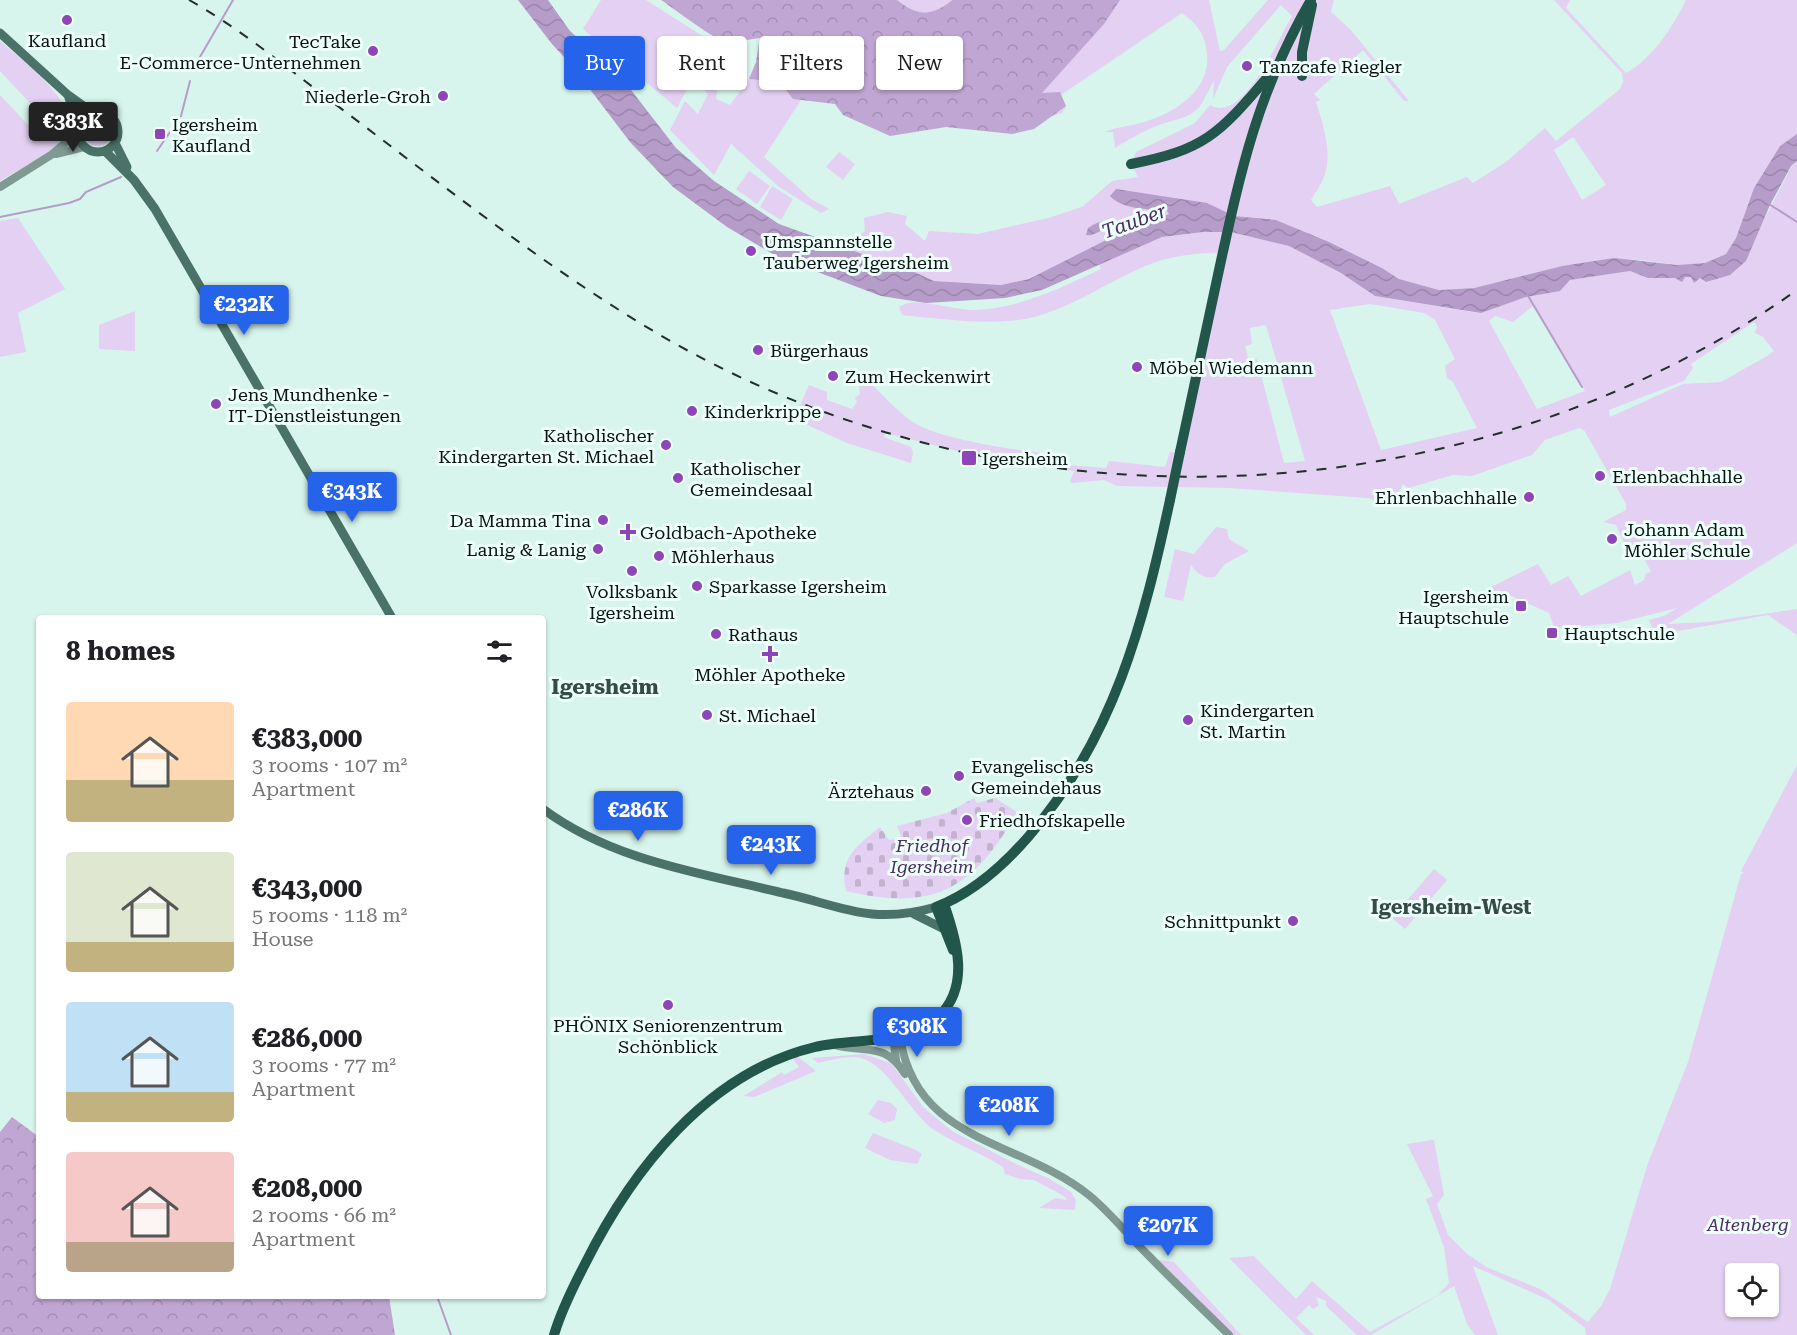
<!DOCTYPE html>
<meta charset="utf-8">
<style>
:root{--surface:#fff;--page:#f6f6f6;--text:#202124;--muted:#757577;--accent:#2563eb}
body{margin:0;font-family:"Roboto Serif",serif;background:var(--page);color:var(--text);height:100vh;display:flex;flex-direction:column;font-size:22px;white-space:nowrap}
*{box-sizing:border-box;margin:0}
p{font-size:20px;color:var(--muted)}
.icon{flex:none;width:33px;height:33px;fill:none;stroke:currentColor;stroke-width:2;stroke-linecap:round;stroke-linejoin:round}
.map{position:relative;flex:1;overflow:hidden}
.drawer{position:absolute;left:36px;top:615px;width:510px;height:684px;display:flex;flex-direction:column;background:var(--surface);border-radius:6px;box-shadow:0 2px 4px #0004}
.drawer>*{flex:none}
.banner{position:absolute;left:564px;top:36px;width:570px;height:54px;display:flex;gap:12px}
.controls{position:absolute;left:1725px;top:1263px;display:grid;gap:12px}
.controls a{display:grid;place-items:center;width:54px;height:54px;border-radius:6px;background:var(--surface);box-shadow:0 2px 4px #0004;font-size:30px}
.price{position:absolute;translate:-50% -51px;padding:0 14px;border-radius:6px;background:var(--accent);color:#fff;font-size:20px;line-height:39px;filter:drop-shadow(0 2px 3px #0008)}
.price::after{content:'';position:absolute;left:50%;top:36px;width:18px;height:14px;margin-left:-9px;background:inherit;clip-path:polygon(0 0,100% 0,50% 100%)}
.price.current{background:#222;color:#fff}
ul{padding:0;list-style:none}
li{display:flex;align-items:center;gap:18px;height:150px;padding:0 30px}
li span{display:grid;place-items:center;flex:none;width:168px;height:120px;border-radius:6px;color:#555}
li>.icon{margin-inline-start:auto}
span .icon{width:72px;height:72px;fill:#fffc;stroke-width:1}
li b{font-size:26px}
h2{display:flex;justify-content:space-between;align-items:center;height:72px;padding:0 30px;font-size:26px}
.chip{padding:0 21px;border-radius:6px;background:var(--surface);box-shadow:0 2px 4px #0004;font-size:21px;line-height:54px}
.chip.current{background:var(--accent);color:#fff}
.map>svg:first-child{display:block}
.green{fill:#e4d0f2;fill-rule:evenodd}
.forest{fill:url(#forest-crowns)}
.cemetery{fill:url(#cemetery-stones)}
.water{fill:url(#water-waves)}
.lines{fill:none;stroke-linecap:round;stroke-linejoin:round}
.stream{stroke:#b69cc9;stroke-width:2}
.tertiary{stroke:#809a93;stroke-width:8}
.secondary{stroke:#4b7268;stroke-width:9}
.primary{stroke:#23564a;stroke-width:10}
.rail{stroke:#212e2a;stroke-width:2;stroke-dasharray:10 10;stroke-linecap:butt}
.primary-bridge{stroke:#23564a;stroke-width:10}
.poi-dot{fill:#8d45b7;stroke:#edfffa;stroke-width:2}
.labels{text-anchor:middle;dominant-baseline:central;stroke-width:6;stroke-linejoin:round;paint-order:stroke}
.poi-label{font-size:18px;fill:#08120f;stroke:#edfffa;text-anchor:start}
.park-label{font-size:18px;font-style:italic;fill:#4c2a62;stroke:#edfffa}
.water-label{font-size:20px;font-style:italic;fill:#4c2a61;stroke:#edfffa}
.neighbourhood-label{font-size:20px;font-weight:bold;fill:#334c45;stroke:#edfffa}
.quarter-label{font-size:21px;font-weight:bold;fill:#334c45;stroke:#edfffa}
</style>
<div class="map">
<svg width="1797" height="1335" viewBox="0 0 1797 1335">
<defs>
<pattern id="forest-crowns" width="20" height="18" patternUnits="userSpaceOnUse" patternTransform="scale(1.5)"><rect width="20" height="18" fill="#c0a6d3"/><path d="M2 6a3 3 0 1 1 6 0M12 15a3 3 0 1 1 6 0" fill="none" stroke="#a48eb4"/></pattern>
<pattern id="cemetery-stones" width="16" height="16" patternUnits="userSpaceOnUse" patternTransform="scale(1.5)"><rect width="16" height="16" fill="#e4d0f2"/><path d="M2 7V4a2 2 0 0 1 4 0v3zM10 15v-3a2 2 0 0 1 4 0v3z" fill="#c2b2ce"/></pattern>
<pattern id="water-waves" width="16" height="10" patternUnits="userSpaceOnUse" patternTransform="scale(1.5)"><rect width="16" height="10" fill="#b69cc9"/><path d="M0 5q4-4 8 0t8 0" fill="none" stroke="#9b85ab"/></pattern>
</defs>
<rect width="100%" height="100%" fill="#d7f5ec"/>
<g class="green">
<path d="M601 0H646L712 42 677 108 583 29Z"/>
<path d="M897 0H952C932 17 918 16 897 0Z"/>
<path d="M1120 0H1209L1220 51 1224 50 1268 0H1334L1331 12 1350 29 1409 101H1404L1363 50 1314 94 1320 100 1316 102C1323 124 1332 151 1325 174 1322 184 1316 191 1311 200L1317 207 1390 186 1399 204 1467 177 1473 183 1506 162 1545 128 1556 141 1620 89 1623 82 1622 73 1554 0H1570L1566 8 1626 73C1653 58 1672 28 1686 0H1797V134L1780 146 1754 188 1736 238 1726 254 1705 263 1677 265 1640 260 1562 266 1474 288 1439 290 1399 279 1382 268 1329 242 1276 220 1162 222 1158 219 1029 279 1001 285 934 281 897 264H890L849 251 850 244 865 231 864 218 888 212 907 216 905 224 925 241 929 231 978 234 1048 218 1082 207 1112 181 1138 177 1131 164 1136 152 1195 123 1210 105C1244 124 1278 39 1292 16L1281 5 1227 67 1213 99 1214 81C1209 89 1205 99 1200 106 1189 120 1172 119 1157 126 1143 131 1128 140 1115 148L1113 132H1105C1117 127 1125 127 1137 124 1169 116 1211 93 1207 54 1205 34 1198 25 1182 13L1061 95 1066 107 1062 113 1009 130ZM1573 137 1606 185 1582 200 1554 150Z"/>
<path d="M0 41C20 59 86 106 65 137 56 150 15 172 0 181V95L31 128 43 117 0 71Z"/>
<path d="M710 50 719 55 720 73 716 99 730 105 749 79 768 80 774 72 786 78 785 89 793 99 801 100 764 157 811 199 829 209 821 213 779 187 731 144 714 175 670 130 685 101 698 114 708 94 695 81Z"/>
<circle cx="98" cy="132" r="14"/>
<path d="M839 152 855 164 843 180 826 167Z"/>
<path d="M1797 161V543L1668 624 1709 622 1797 609V635L1768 615 1667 633C1656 634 1653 630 1649 620L1664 616 1677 608 1617 623 1562 628 1554 627 1549 613 1509 595 1493 592 1491 587 1538 564 1551 585 1568 576 1581 596 1630 570 1635 585 1644 580 1646 573 1651 572 1644 558 1646 552 1641 543 1627 549 1616 525 1603 522 1626 510V504L1584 430 1579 428 1545 440 1532 455 1472 476 1453 475 1408 488 1403 484 1391 506 1367 498 1230 488 1117 486 1104 480 1073 483 1070 482 1074 471 982 457 885 433 884 437 911 447 913 453 911 463 847 443 794 419 809 385 827 392V400L852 409 857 402 855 398 860 394 859 386 863 375C879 391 895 410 913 422 941 441 1030 452 1066 456V465L1106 468 1109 461 1165 467 1170 452H1180L1221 264 1229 253C1204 252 1172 255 1148 265 1108 281 1073 308 1030 318 996 326 939 319 902 315L899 307C914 295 954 311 975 310 1020 308 1061 288 1101 269L1099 264 1162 237 1203 232H1231L1289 246 1341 273 1375 296 1480 313 1526 297 1559 291 1570 280 1630 271 1648 278 1692 277 1694 283 1763 222 1791 167ZM1370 304 1424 313 1435 320 1455 359 1445 366 1447 378 1453 382 1477 428 1381 450 1330 310ZM1533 306 1585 391 1537 409 1489 321 1495 316 1513 322ZM1754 322 1757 326 1755 333 1763 337 1774 351 1767 356 1721 382 1683 384 1610 417 1609 410 1684 381 1693 368 1691 364ZM1266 325 1305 461 1284 463 1257 359 1249 361 1245 346 1252 344 1250 328Z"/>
<path d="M749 171 770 186 757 204 736 189Z"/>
<path d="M772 186 793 199 781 220 760 207Z"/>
<path d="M18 218 65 289 18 313 26 352 0 357V221Z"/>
<path d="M135 311V351L99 349V325Z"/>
<path d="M1216 527 1227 529 1229 539 1249 551 1225 564 1215 577C1203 579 1198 574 1191 565L1183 601 1164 597 1175 549 1194 554Z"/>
<path d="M1797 765V1335H1586L1585 1328 1549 1300 1473 1266 1498 1335H1475L1467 1324 1454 1286 1371 1335H1357L1326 1306V1301L1316 1297 1319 1305 1313 1309 1309 1305 1296 1318 1314 1335H1306L1229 1258 1254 1256 1296 1299 1312 1281 1370 1332 1438 1295 1449 1283 1444 1247 1426 1199 1433 1196 1407 1144 1432 1140H1434L1444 1195 1437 1204 1448 1235 1466 1253 1486 1267 1540 1289 1588 1322 1601 1306 1610 1289 1648 1163 1688 1062 1741 874 1744 873 1741 871ZM1736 1274H1768V1306H1736Z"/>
<path d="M1434 869 1447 880 1405 929 1392 918Z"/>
<path d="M793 1053 816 1071 754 1097 744 1096 782 1072 784 1075 799 1067 794 1061Z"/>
<path d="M864 1054 891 1063 924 1108 952 1131 1018 1165 1048 1178 1071 1192 1076 1200 1075 1210 1039 1208 1055 1198 1067 1200 1064 1196 1034 1180 1020 1179 1005 1174 1003 1167C981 1153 956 1144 934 1130 909 1113 885 1058 855 1057 843 1057 830 1060 818 1063L812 1058Z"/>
<path d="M878 1100 891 1103 897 1109 895 1120 884 1123 868 1114Z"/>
<path d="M873 1133 916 1150 922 1154 917 1164 890 1160 865 1148Z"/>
<path d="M1151 1259 1174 1262 1241 1335H1229Z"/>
</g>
<g class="forest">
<path d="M661 0H897C917 16 932 17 952 0H1120L1104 24 1042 93 1060 92 1066 106 1034 129 1012 134 946 127 890 136 843 115 835 104 793 99 785 89 786 78 774 73 769 81 749 79 756 62 760 38C749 39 737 43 727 42 714 40 676 10 661 0Z"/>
<path d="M12 1117 39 1137V1296H389L395 1335H0V1132Z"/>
</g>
<path class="cemetery" d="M974 798 977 803 995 798 1017 812C974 889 934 912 846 891 839 857 856 847 880 827L889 840 897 839 901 836 897 826 947 813Z"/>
<path class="water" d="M518 0H548L570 31 621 77 676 148 714 181 779 224 890 264H897L934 281 1001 285 1029 279 1118 234 1115 228C1103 226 1096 237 1086 235L1088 228C1102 218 1115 218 1126 232L1169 214 1167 211C1149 209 1123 210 1110 196L1116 189 1207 203 1234 216 1276 220 1329 242 1382 268 1399 279 1439 290 1474 288 1562 266 1614 258 1677 265 1705 263 1726 254 1736 238 1754 188 1780 146 1797 134V161L1791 166 1770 205 1746 261 1730 275 1706 282 1700 278 1694 283 1691 277H1685L1682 282 1675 278H1648L1630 271 1570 280 1560 291 1526 297 1481 313 1375 296 1341 273 1289 246 1231 232H1203L1162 237 1042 290 1005 298 926 303 881 296 778 257 727 227 673 187 630 142 573 67 552 44Z"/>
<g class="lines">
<g class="stream">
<path d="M193 69 233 0"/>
<path d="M157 151 181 116 190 81"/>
<path d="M1769 204 1797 222"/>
<path d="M0 217 69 203 80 199 86 192 121 177"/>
<path d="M1527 294 1582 387"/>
<path d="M437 1296 451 1335"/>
</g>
<g class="tertiary">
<path d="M56 154 84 147"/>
<path d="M0 187 51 155 78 132"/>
<path d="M893 1037 896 1060"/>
<path d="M900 1037C916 1144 1020 1139 1090 1196 1112 1214 1130 1238 1151 1258 1176 1284 1203 1309 1229 1335"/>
<path d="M835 1045C867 1053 885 1042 905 1074"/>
</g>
<g class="secondary">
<path d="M0 33 68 95 93 113"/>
<path d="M69 98 81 123"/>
<circle cx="98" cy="132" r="20"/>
<path d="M115 143 127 167"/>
<path d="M105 151 134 180 155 209 392 618"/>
<path d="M543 809C613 861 701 873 783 893 813 899 842 911 872 914 894 916 915 913 936 907"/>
<path d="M914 914 942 928"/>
</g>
<g class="primary">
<path d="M1302 76V52L1312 5"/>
<path d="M1131 164C1204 150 1219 134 1266 79"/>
<path d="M1180 452C1193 391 1206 331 1219 270 1241 169 1258 91 1311 0"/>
<path d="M953 950 936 907C973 893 1003 866 1029 836 1114 737 1143 625 1170 500"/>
<path d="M554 1335C561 1311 573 1287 585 1264 632 1170 707 1073 815 1047 855 1037 903 1047 937 1018 971 988 957 941 944 904"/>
</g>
<path class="rail" d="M189 0C241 29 287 68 335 104 439 182 542 265 655 332 1002 538 1467 524 1797 290"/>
<path class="primary-bridge" d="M1170 500 1180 452"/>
</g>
<g class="poi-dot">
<circle cx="67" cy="20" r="6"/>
<circle cx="373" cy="51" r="6"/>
<circle cx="1247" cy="66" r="6"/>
<circle cx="443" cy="96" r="6"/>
<rect x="154" y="128" width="12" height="12" rx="3"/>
<circle cx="751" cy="251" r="6"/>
<circle cx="758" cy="350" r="6"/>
<circle cx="1137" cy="367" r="6"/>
<circle cx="833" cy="376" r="6"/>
<circle cx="216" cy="404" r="6"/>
<circle cx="692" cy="411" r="6"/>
<circle cx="666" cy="445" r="6"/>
<rect x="961" y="450" width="16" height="16" rx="3"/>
<circle cx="1600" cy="476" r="6"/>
<circle cx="678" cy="478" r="6"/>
<circle cx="1529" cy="497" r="6"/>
<circle cx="603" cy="520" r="6"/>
<path d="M625 523h6v6h6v6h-6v6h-6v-6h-6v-6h6z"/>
<circle cx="1612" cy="539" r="6"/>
<circle cx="598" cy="549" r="6"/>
<circle cx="659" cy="556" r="6"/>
<circle cx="632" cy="571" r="6"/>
<circle cx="697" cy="586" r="6"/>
<rect x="1515" y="600" width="12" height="12" rx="3"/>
<rect x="1546" y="627" width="12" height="12" rx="3"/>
<circle cx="716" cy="634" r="6"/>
<path d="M767 645h6v6h6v6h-6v6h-6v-6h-6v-6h6z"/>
<circle cx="707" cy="715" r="6"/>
<circle cx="1188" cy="720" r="6"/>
<circle cx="959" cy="776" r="6"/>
<circle cx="926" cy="791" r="6"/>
<circle cx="967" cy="820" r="6"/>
<circle cx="1293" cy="921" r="6"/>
<circle cx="668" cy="1005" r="6"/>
</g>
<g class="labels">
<g class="poi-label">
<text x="67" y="40" text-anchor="middle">Kaufland</text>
<text x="361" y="41" text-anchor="end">TecTake<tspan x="361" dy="21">E-Commerce-Unternehmen</tspan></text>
<text x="1259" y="66">Tanzcafe Riegler</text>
<text x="431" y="96" text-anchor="end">Niederle-Groh</text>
<text x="172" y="124">Igersheim<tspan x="172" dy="21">Kaufland</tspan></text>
<text x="763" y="241">Umspannstelle<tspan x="763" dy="21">Tauberweg Igersheim</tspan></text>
<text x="770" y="350">Bürgerhaus</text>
<text x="1149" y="367">Möbel Wiedemann</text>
<text x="845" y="376">Zum Heckenwirt</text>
<text x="228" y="394">Jens Mundhenke -<tspan x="228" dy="21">IT-Dienstleistungen</tspan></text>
<text x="704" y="411">Kinderkrippe</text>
<text x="654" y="435" text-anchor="end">Katholischer<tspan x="654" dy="21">Kindergarten St. Michael</tspan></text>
<text x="982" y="458">Igersheim</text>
<text x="690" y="468">Katholischer<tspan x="690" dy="21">Gemeindesaal</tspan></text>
<text x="1612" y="476">Erlenbachhalle</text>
<text x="1517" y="497" text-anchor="end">Ehrlenbachhalle</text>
<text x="591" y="520" text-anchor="end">Da Mamma Tina</text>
<text x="1624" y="529">Johann Adam<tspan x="1624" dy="21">Möhler Schule</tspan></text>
<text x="640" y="532">Goldbach-Apotheke</text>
<text x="586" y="549" text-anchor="end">Lanig &amp; Lanig</text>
<text x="671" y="556">Möhlerhaus</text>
<text x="709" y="586">Sparkasse Igersheim</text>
<text x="632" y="591" text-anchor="middle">Volksbank<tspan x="632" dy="21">Igersheim</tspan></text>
<text x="1509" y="596" text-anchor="end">Igersheim<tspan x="1509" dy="21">Hauptschule</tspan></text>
<text x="1564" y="633">Hauptschule</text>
<text x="728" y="634">Rathaus</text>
<text x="770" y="674" text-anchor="middle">Möhler Apotheke</text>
<text x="1200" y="710">Kindergarten<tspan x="1200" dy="21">St. Martin</tspan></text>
<text x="719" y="715">St. Michael</text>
<text x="971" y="766">Evangelisches<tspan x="971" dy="21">Gemeindehaus</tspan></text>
<text x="914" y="791" text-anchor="end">Ärztehaus</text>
<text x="979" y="820">Friedhofskapelle</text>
<text x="1281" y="921" text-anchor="end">Schnittpunkt</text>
<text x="668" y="1025" text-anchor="middle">PHÖNIX Seniorenzentrum<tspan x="668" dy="21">Schönblick</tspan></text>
</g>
<g class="park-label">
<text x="932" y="845">Friedhof<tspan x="932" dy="21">Igersheim</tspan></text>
<text x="1748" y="1224">Altenberg</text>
</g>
<g class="water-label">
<text transform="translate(1134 221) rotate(-20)">Tauber</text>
</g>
<g class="neighbourhood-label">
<text x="1451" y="907">Igersheim-West</text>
</g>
<g class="quarter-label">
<text x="605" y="687">Igersheim</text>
</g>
</g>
</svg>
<div class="controls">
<a><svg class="icon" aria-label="locate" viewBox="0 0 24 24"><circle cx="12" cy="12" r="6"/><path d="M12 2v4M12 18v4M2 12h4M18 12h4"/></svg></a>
</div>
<b class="price current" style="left:73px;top:153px">€383K</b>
<b class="price" style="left:244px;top:336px">€232K</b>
<b class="price" style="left:352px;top:523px">€343K</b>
<b class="price" style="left:638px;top:842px">€286K</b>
<b class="price" style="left:771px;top:876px">€243K</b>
<b class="price" style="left:917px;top:1058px">€308K</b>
<b class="price" style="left:1009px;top:1137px">€208K</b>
<b class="price" style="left:1168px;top:1257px">€207K</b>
<div class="banner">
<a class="chip current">Buy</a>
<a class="chip">Rent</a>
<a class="chip">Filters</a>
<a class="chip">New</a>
</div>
<section class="drawer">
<h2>8 homes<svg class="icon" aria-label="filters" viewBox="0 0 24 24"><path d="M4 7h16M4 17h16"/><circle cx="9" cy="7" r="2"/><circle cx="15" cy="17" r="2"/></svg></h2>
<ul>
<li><span style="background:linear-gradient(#ffd9b3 65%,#c2b280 0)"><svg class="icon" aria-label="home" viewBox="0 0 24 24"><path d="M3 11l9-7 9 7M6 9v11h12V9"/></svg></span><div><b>€383,000</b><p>3 rooms · 107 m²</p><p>Apartment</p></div></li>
<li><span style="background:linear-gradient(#dfe7d0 75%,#c2b280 0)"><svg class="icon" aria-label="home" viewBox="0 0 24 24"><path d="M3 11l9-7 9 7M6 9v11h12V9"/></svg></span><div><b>€343,000</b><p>5 rooms · 118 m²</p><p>House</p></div></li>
<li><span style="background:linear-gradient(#bfe0f5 75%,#c2b280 0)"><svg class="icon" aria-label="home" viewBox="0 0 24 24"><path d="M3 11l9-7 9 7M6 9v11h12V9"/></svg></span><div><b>€286,000</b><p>3 rooms · 77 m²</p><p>Apartment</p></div></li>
<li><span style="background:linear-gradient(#f6c9c9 75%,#b9a48a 0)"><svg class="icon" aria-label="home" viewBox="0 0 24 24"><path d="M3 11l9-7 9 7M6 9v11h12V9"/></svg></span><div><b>€208,000</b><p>2 rooms · 66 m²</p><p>Apartment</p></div></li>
</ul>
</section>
</div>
